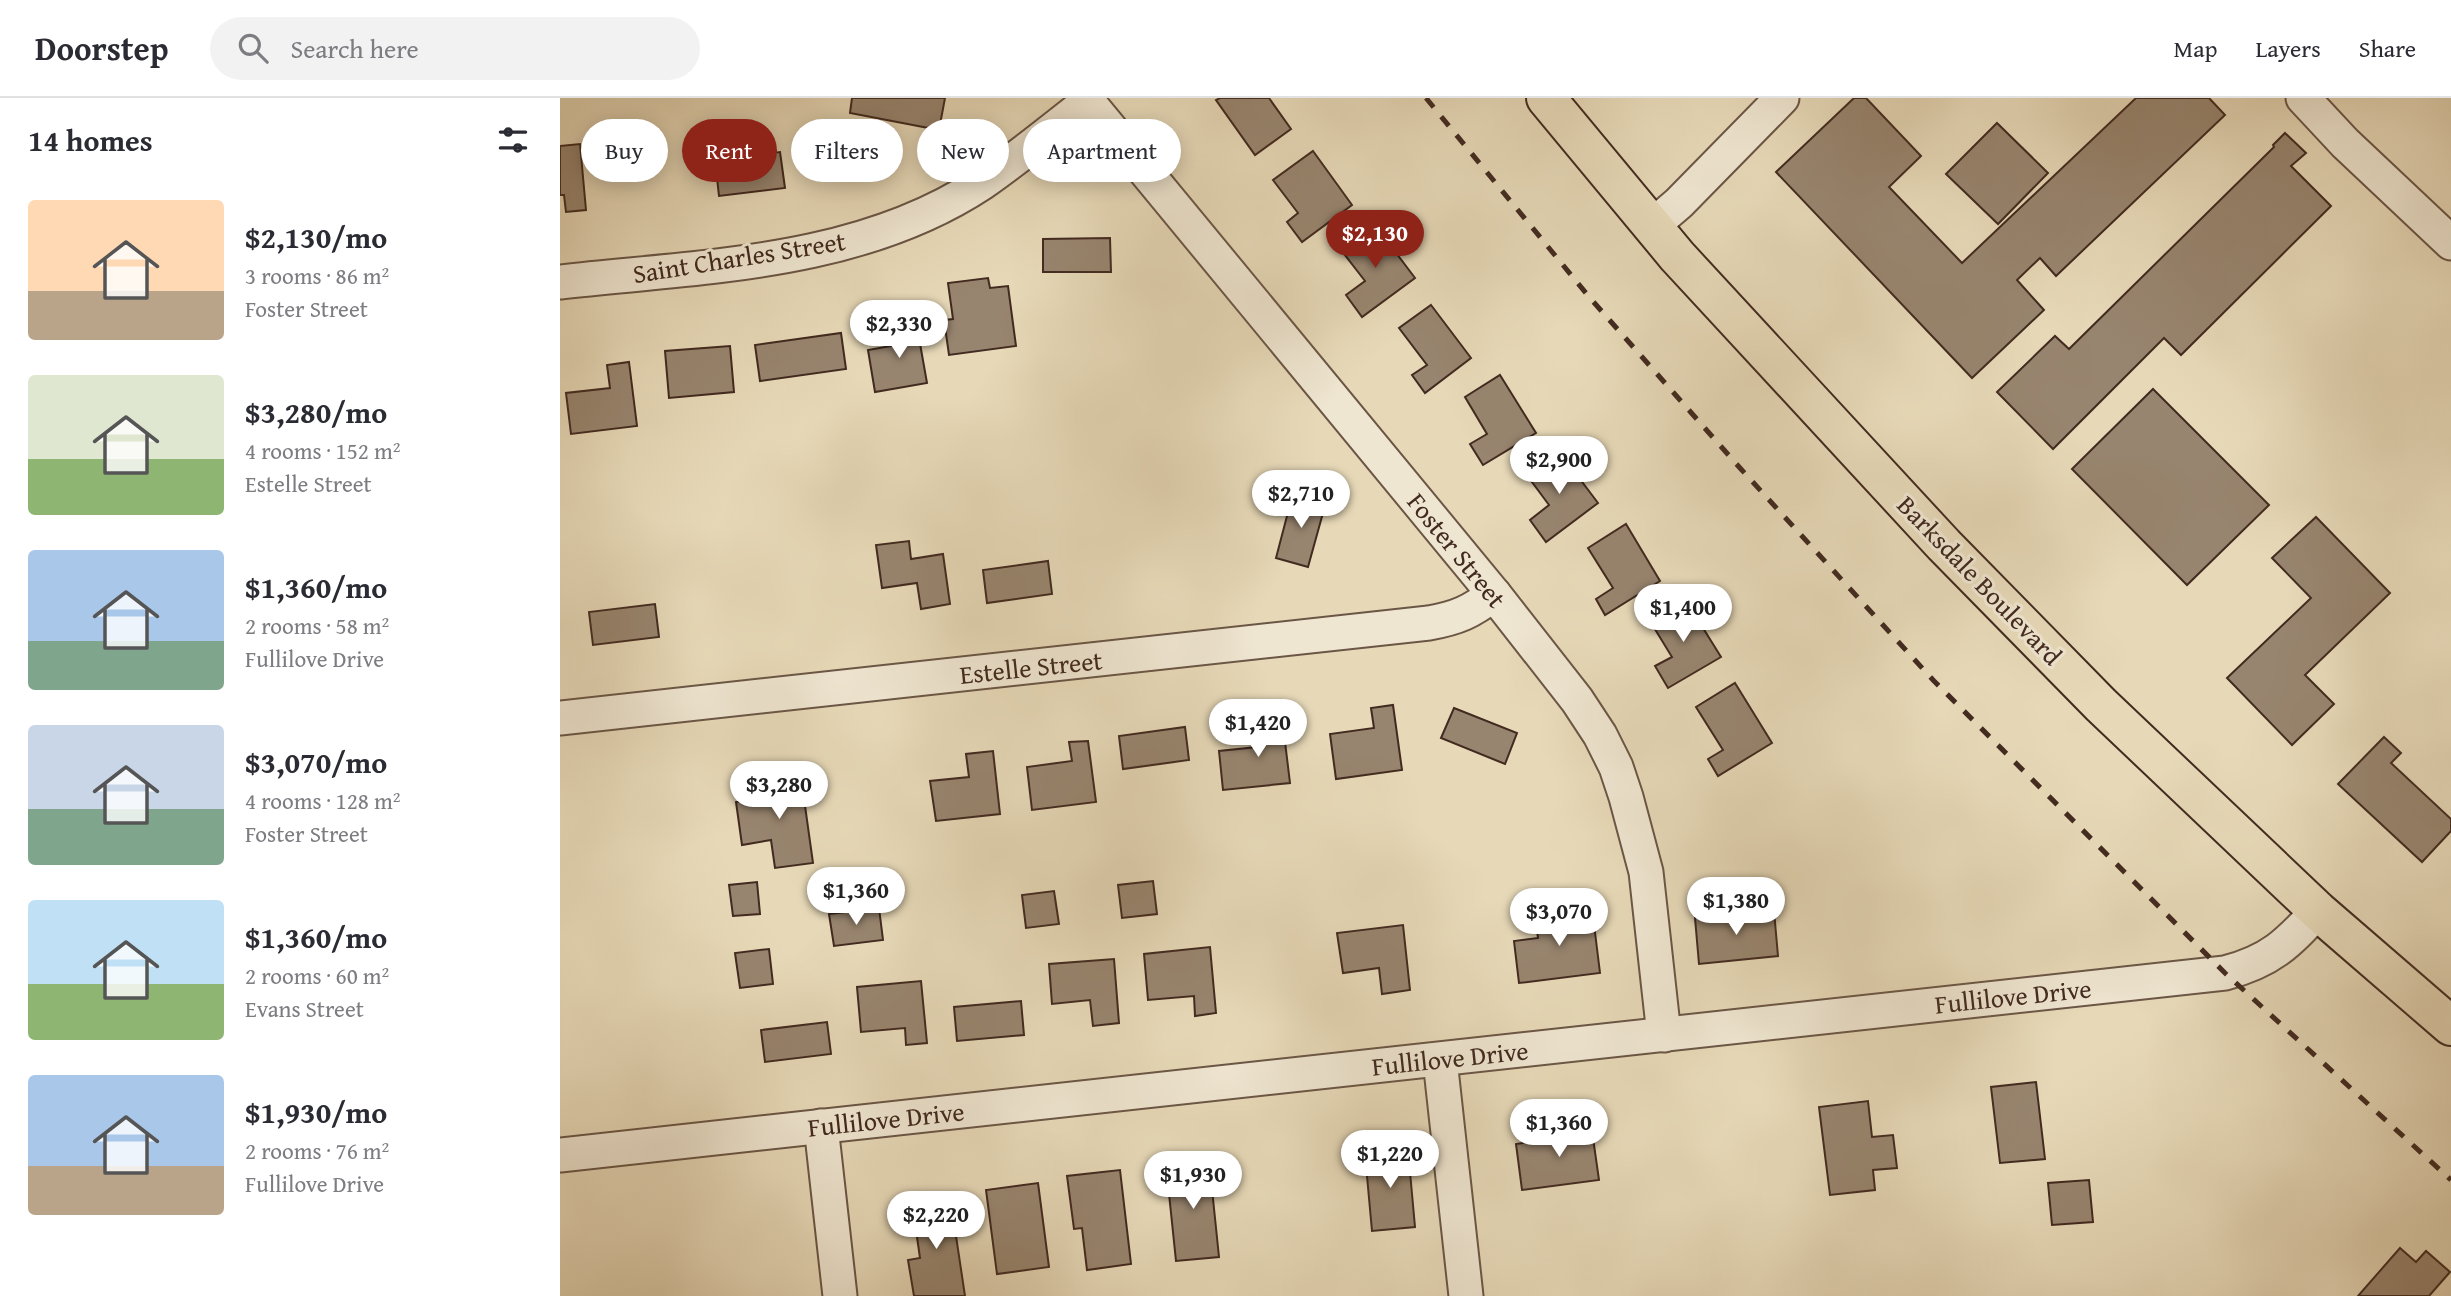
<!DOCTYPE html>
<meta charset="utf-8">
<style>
:root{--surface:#fff;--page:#f2f2f3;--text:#2b2b33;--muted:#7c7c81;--line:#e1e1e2;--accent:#8f2418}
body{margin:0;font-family:"Gentium Book Plus",serif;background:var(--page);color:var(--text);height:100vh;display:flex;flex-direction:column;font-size:26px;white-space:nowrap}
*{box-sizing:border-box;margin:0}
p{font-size:23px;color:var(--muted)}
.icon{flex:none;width:38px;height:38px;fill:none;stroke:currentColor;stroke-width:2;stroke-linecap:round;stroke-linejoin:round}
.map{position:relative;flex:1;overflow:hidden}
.sheet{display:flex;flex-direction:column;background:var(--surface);width:560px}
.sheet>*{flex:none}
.hud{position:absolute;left:21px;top:21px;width:665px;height:63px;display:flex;gap:14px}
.price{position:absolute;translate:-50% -60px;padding:0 16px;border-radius:24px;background:#fff;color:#222;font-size:23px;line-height:46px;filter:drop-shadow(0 2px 4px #0008)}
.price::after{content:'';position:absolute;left:50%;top:42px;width:21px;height:16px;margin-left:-10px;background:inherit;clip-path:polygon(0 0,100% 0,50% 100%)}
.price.current{background:var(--accent);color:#fff}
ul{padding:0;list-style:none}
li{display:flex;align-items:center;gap:21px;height:175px;padding:0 28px}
li span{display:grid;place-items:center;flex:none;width:196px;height:140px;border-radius:7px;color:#555}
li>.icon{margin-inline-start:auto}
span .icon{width:84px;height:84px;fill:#fffc;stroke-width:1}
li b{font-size:30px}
h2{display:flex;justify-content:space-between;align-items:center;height:84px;padding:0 28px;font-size:30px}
.tag{padding:0 24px;border-radius:32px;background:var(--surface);box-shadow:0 4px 18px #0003;font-size:24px;line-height:63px}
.tag.current{background:var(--accent);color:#fff}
header{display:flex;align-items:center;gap:42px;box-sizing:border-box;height:98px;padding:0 35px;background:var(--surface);border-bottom:2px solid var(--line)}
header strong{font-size:33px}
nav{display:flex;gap:38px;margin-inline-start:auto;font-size:24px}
.search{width:490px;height:63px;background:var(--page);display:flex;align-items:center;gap:18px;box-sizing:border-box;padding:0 24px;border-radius:38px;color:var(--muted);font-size:26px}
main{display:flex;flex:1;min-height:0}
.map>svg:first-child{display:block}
.building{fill:#98856f;stroke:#422a20;stroke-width:2}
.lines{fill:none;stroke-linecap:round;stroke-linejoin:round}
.minor-casing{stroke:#6b5646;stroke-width:37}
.primary-casing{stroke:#422a20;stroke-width:42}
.minor{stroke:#efe6d1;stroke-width:33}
.primary{stroke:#e7d9b8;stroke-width:38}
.rail{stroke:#422a20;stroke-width:5;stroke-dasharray:12 12;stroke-linecap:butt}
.labels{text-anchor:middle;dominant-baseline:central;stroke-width:6;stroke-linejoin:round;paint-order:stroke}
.street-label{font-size:26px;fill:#422a20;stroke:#efe6d1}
</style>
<header>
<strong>Doorstep</strong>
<div class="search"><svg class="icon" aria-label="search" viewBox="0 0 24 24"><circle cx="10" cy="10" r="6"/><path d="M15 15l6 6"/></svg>Search here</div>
<nav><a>Map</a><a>Layers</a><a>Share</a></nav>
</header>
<main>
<section class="sheet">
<h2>14 homes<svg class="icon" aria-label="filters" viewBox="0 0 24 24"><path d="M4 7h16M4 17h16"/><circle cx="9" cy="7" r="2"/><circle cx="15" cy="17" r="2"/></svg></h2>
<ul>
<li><span style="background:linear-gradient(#ffd9b3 65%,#b9a48a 0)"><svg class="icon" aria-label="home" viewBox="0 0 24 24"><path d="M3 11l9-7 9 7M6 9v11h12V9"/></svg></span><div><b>$2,130/mo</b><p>3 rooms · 86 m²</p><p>Foster Street</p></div></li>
<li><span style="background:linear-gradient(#dfe7d0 60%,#8fb573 0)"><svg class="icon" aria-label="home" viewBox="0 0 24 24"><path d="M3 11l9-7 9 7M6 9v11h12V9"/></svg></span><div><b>$3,280/mo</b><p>4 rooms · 152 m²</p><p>Estelle Street</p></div></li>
<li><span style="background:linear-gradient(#a9c7e8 65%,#7fa58c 0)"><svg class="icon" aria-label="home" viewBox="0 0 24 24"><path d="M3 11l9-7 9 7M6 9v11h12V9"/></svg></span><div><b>$1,360/mo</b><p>2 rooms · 58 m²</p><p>Fullilove Drive</p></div></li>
<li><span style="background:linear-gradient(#c9d6e8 60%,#7fa58c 0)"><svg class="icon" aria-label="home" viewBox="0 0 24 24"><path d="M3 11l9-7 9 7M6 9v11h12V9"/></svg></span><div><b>$3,070/mo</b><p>4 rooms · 128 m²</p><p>Foster Street</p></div></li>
<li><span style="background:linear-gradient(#bfe0f5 60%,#8fb573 0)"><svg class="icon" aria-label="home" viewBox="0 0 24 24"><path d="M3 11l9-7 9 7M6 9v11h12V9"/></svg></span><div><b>$1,360/mo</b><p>2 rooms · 60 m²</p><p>Evans Street</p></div></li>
<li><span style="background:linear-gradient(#a9c7e8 65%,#b9a48a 0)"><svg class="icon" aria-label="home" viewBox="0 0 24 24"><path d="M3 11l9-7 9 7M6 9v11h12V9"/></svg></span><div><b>$1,930/mo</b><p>2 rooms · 76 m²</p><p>Fullilove Drive</p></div></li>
</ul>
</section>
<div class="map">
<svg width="1891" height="1198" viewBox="0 0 1891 1198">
<rect width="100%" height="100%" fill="#e7d9b8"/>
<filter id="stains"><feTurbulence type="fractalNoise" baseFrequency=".00286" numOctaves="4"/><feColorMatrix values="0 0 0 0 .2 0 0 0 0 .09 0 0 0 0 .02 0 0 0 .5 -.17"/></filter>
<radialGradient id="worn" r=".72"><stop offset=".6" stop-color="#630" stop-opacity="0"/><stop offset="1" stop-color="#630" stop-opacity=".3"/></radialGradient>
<g class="building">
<path d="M292 0H385L379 32 290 15Z"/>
<path d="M660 0H709L731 31 695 57 656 2Z"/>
<path d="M1294 0H1306L1361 58 1329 89 1402 165 1576 0H1649L1665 17 1496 178 1480 160 1457 182 1484 212 1412 280 1216 74Z"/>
<path d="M1437 25 1488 75 1438 126 1386 76Z"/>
<path d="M1725 35 1746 55 1731 68 1771 108 1621 257 1604 240 1493 351 1437 294 1495 238 1509 251 1714 49 1713 47Z"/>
<path d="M20 46 26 112 6 114 4 97H0V48Z"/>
<path d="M753 53 792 107 742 144 727 124 738 115 713 82Z"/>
<path d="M220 54 225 90 159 98 155 62Z"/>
<path d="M815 127 855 180 802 219 786 197 805 183 781 152Z"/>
<path d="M550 140 551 174H483V141Z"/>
<path d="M428 180 430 190 448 188 456 248 389 257 384 222 393 221 388 185Z"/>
<path d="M871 207 911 260 865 295 852 277 867 267 839 230Z"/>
<path d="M356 223 367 285 315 294 308 252 331 248 328 228Z"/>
<path d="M281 235 286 271 200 283 195 247Z"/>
<path d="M170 248 174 294 109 300 105 253Z"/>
<path d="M69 264 77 328 11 336 6 295 50 290 47 267Z"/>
<path d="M940 277 976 335 923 367 910 346 927 336 905 299Z"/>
<path d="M1593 291 1709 407 1627 487 1512 371Z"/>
<path d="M998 352 1038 405 986 444 970 422 989 407 966 376Z"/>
<path d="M733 395 766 404 748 469 716 460Z"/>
<path d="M1756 419 1830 495 1745 577 1774 606 1732 647 1667 580 1751 500 1712 460Z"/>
<path d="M1066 426 1100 483 1045 517 1036 501 1053 490 1028 450Z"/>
<path d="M349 443 351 461 383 456 390 506 361 511 357 485 322 490 316 447Z"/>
<path d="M488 463 492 496 427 505 423 472Z"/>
<path d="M1125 501 1161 559 1108 590 1095 568 1112 559 1090 523Z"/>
<path d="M95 506 99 539 33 547 29 514Z"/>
<path d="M1175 585 1212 645 1158 678 1148 661 1163 652 1136 609Z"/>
<path d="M833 607 842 672 776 681 770 636 814 630 811 610Z"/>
<path d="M894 610 957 635 945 666 881 640Z"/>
<path d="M722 619 730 685 663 692 659 653 697 649 694 622Z"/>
<path d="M625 629 629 662 563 671 559 638Z"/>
<path d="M1824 639 1841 655 1831 665 1891 721V733L1862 764 1778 686Z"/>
<path d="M528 643 536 704 472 712 467 669 512 663 509 644Z"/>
<path d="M433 653 440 716 376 723 370 683 409 679 406 656Z"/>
<path d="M240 672 253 765 215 770 211 742 182 747 176 704 215 698 212 676Z"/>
<path d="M593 783 597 816 562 820 558 787Z"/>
<path d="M197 784 200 816 173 818 169 787Z"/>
<path d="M494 793 499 826 466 830 462 797Z"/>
<path d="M319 810 323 842 274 848 269 816Z"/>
<path d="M1032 810 1040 875 959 885 954 843 978 840 975 817Z"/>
<path d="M1214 813 1218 858 1139 866 1135 820Z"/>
<path d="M843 827 850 892 822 896 819 870 783 875 777 835Z"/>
<path d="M650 849 656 915 635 918 634 898 588 902 584 856Z"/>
<path d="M209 851 213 886 180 890 175 855Z"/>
<path d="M554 861 559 925 533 928 530 902 492 906 489 866Z"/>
<path d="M361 883 367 945 346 947 345 930 301 934 297 889Z"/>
<path d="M461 903 464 937 397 943 394 909Z"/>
<path d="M267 924 271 956 205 964 201 932Z"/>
<path d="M1476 984 1485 1061 1440 1065 1431 989Z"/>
<path d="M1308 1003 1312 1039 1333 1037 1337 1070 1313 1072 1315 1092 1270 1097 1259 1009Z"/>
<path d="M1031 1026 1039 1082 962 1092 956 1046 990 1041 988 1032Z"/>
<path d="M848 1052 855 1129 812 1133 805 1056Z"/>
<path d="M649 1062 659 1159 616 1163 606 1067Z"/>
<path d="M560 1072 571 1166 527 1172 522 1130 514 1131 507 1078Z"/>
<path d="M1529 1082 1533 1124 1492 1127 1488 1085Z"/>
<path d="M478 1085 489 1169 437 1176 426 1092Z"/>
<path d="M390 1098 405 1198H354L348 1162 360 1160 352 1104Z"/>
<path d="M1840 1150 1856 1164 1866 1153 1890 1174 1869 1198H1798Z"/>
</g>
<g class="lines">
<g class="minor-casing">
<g id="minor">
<path d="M525 0 934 496 1017 602 1040 637 1056 669 1066 699 1086 774 1104 937"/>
<path d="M1743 0 1785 45 1891 145"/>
<path d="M1091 129 1119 105 1222 0"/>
<path d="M0 184C142 168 298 167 422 85 458 60 493 31 528 4"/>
<path d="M0 620 869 525C897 520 911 514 934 496"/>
<path d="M880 962 906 1198"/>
<path d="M261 1028 280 1198"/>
<path d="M0 1057 1665 875C1711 863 1727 846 1758 813"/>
</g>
</g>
<g class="primary-casing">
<path id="primary" d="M986 0 1117 158 1384 447 1541 607 1758 813 1891 928"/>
</g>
<use href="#minor" class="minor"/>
<use href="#primary" class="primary"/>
<path class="rail" d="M866 0 1030 200 1180 370 1374 583 1665 875 1891 1082"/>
</g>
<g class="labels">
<g class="street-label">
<text transform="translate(179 159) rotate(-9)">Saint Charles Street</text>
<text transform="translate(897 452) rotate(51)">Foster Street</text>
<text transform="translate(1420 482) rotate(46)">Barksdale Boulevard</text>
<text transform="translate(471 569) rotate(-6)">Estelle Street</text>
<text transform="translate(1453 898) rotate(-6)">Fullilove Drive</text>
<text transform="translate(890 960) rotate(-6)">Fullilove Drive</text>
<text transform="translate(326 1021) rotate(-6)">Fullilove Drive</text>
</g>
</g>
<rect width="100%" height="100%" filter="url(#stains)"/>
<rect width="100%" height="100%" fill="url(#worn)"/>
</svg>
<b class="price current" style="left:815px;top:172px">$2,130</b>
<b class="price" style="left:339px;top:262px">$2,330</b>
<b class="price" style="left:999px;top:398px">$2,900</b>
<b class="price" style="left:741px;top:432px">$2,710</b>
<b class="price" style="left:1123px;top:546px">$1,400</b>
<b class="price" style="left:698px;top:661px">$1,420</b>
<b class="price" style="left:219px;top:723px">$3,280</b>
<b class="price" style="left:296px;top:829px">$1,360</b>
<b class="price" style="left:1176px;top:839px">$1,380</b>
<b class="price" style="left:999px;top:850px">$3,070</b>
<b class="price" style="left:999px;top:1061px">$1,360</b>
<b class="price" style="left:830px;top:1092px">$1,220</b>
<b class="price" style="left:633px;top:1113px">$1,930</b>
<b class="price" style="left:376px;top:1153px">$2,220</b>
<div class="hud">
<a class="tag">Buy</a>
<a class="tag current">Rent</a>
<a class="tag">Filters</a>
<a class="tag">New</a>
<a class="tag">Apartment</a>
</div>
</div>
</main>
